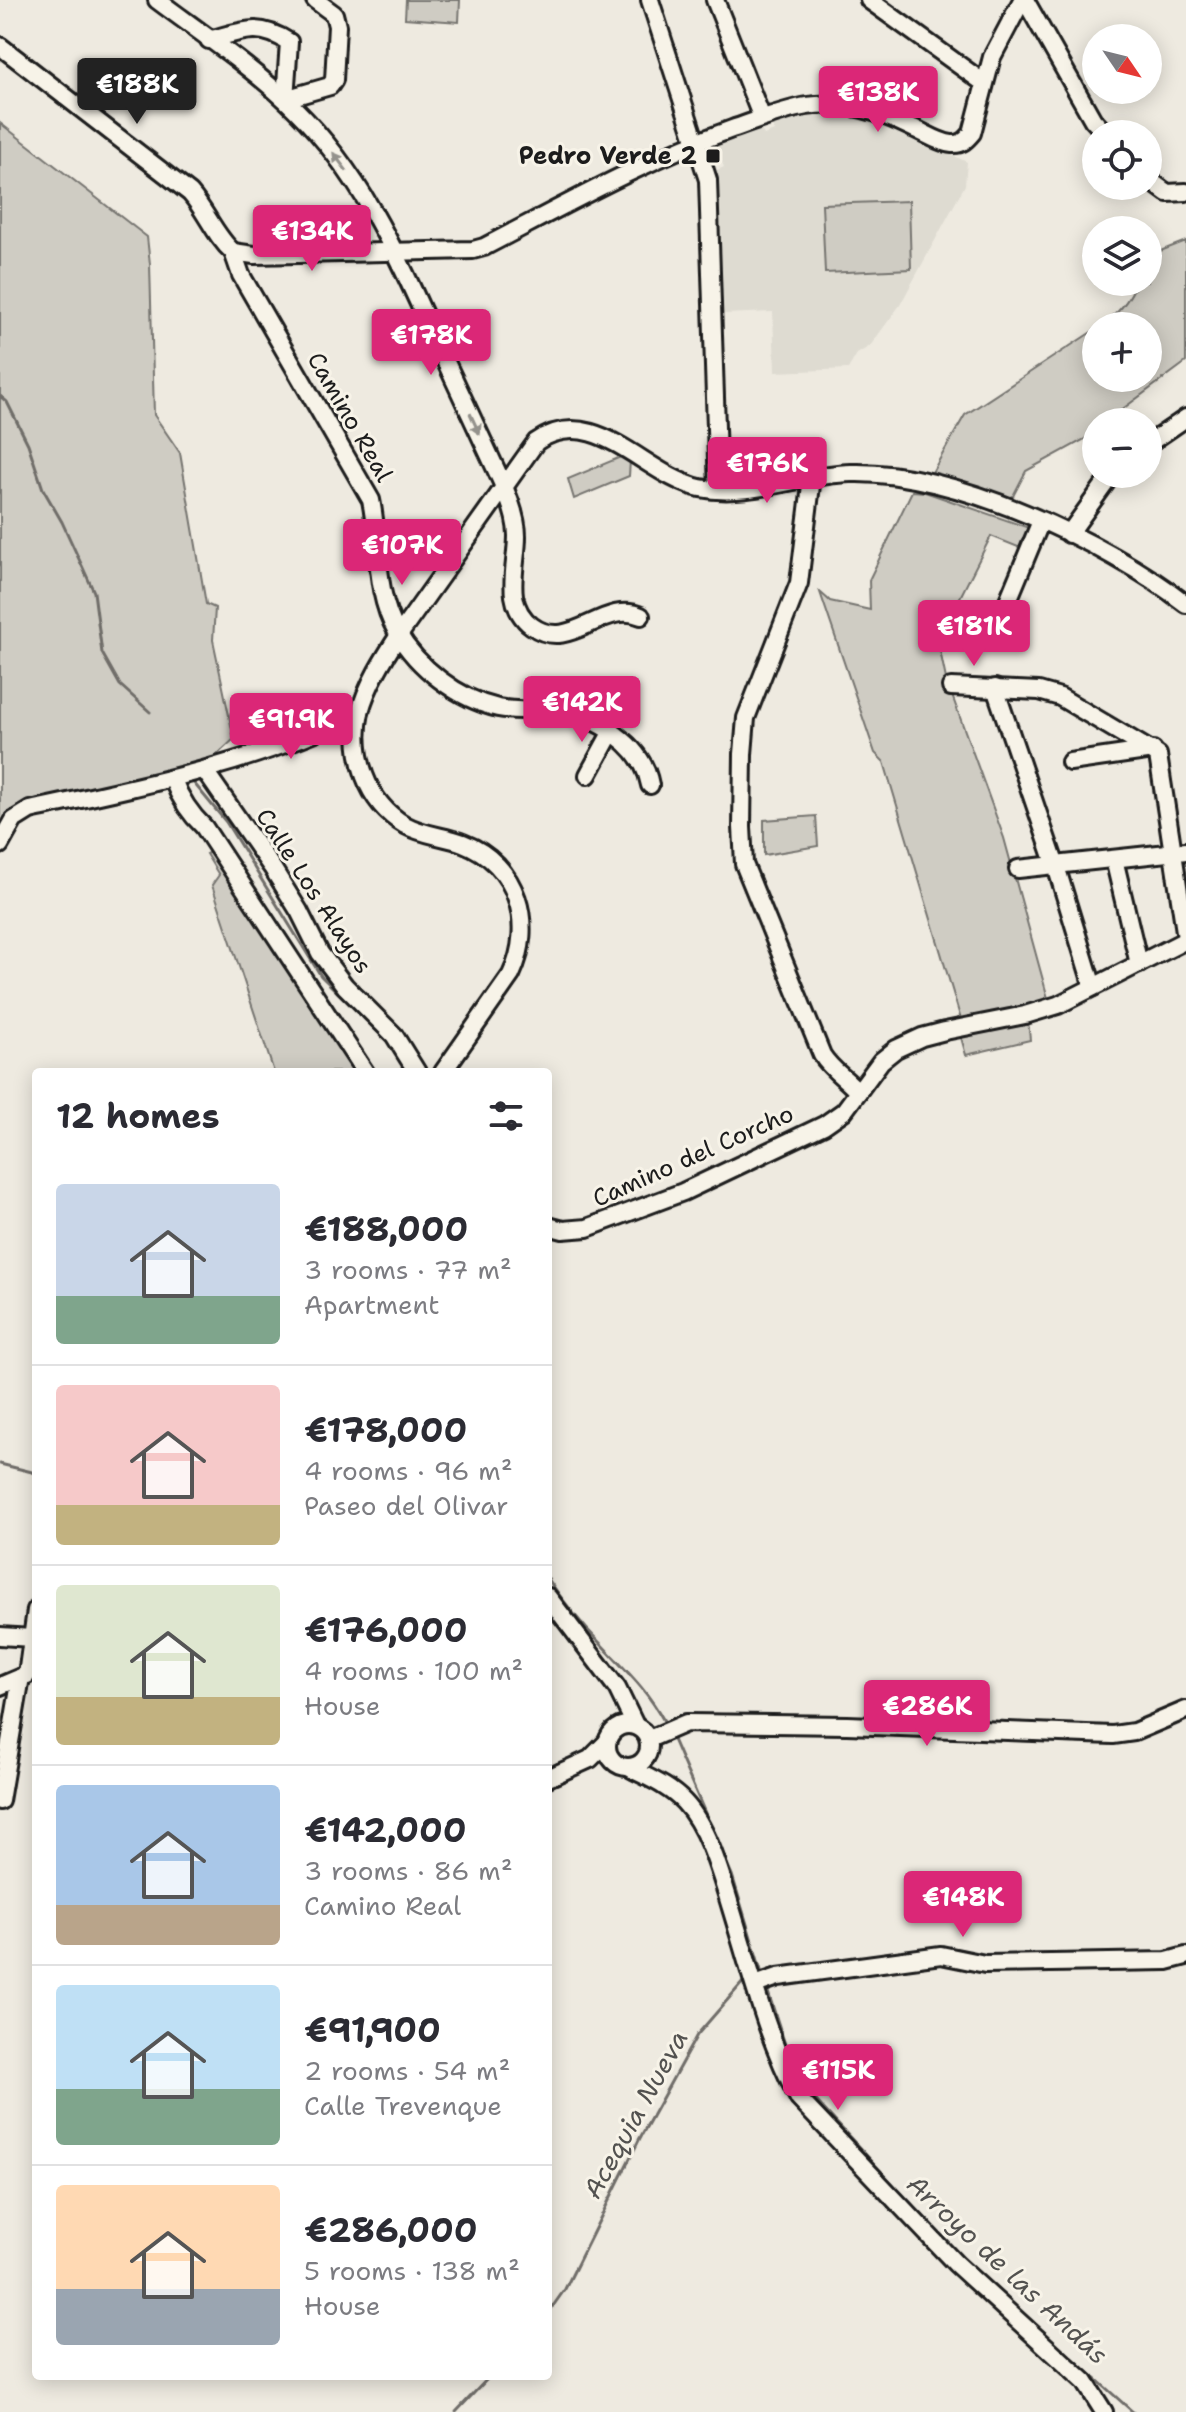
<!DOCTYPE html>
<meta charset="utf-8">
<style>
:root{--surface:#fff;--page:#f7f7f7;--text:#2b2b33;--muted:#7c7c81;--line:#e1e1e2;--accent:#db2777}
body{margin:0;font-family:"Shantell Sans",sans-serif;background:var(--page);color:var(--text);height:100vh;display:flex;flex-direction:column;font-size:30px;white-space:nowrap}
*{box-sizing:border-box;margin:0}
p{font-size:26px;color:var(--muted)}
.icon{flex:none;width:44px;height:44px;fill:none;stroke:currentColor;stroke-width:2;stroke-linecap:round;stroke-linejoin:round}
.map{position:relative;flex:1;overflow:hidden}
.drawer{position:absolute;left:32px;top:1068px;width:520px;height:1312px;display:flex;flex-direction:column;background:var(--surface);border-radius:8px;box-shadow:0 4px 20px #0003}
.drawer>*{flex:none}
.needle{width:52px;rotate:125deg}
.controls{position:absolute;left:1082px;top:24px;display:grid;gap:16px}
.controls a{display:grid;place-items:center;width:80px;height:80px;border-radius:50%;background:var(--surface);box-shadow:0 4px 20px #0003;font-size:40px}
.price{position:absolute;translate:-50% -68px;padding:0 18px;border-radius:8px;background:var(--accent);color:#fff;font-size:26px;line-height:52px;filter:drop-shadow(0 2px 4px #0008)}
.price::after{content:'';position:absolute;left:50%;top:48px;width:24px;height:18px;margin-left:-12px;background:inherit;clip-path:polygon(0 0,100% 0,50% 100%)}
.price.on{background:#222;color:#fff}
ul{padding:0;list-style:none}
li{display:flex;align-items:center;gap:24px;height:200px;padding:0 24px}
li+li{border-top:2px solid var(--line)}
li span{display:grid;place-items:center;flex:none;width:224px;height:160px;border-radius:8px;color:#555}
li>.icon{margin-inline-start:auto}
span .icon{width:96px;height:96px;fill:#fffc;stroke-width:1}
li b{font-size:34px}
h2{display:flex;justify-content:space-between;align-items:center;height:96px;padding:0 24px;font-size:34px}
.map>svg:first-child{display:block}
.built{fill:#dedbd1}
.green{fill:#cfccc3;stroke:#767470;stroke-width:2}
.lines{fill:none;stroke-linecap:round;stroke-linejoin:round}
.stream{stroke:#6f6d69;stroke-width:3}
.minor-casing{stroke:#1c1c1c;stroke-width:22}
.minor{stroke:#f7f3e8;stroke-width:16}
.oneway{fill:#94928c}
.poi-dot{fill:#1c1c1c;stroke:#f7f3e8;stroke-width:3}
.labels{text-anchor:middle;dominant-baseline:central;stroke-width:6;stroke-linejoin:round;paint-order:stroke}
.poi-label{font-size:24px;font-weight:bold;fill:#1c1c1c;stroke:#f7f3e8;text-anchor:end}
.street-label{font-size:24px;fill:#1c1c1c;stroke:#f7f3e8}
.water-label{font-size:26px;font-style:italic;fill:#535250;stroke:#f7f3e8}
</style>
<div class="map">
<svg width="1186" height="2412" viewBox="0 0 1186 2412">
<rect width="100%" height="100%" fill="#eeeae0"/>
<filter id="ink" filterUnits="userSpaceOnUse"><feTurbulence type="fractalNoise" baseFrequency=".0125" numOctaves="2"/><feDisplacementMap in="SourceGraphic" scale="16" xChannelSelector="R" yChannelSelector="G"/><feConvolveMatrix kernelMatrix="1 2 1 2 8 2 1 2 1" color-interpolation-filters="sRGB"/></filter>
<g filter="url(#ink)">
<path class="built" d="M809 115H848L893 127 967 162 965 185 900 305 870 346 857 354 848 369 775 372 773 312 723 314 717 170 724 167 715 144 760 128 764 135 774 131 772 123Z"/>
<g class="green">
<path d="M406 0H460L459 22 405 18Z"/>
<path d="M0 123 147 237 150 264 154 415 180 453 206 604 215 608 213 640 234 739 206 765 15 809 0 836Z"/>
<path d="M909 201 911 269 825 273 822 204Z"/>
<path d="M1186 241V362L1105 422H1096V433L1026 471 1011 500 1001 495 998 499 930 476 965 415 1096 329V378H1148V326H1100C1118 314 1128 302 1137 282H1148L1150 255Z"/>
<path d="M623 456 630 460 629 476 574 499 568 479Z"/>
<path d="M912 491 925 492 1032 529 1023 549 991 536 938 641 946 679 1004 838 1049 1002 962 1023 884 762 875 753 820 592 830 601 870 610 869 580Z"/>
<path d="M816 816 818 846 764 855V820Z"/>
<path d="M212 851 358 1072H274L212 885 219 875 206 854Z"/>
<path d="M1028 1020 1030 1040 966 1055 960 1034Z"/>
</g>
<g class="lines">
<g class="stream">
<path d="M0 396 7 402 28 444 43 489 62 522 94 592 102 653 120 685 150 712"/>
<path d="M193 782 226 822 321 976 392 1046"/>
<path d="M0 1464 36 1473"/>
<path d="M548 1579C563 1601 581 1624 600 1643 625 1670 646 1688 664 1721"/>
<path d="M671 1735 732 1875 762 1974"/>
<path d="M766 1986 790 2060 809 2093 923 2217"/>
<path d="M955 2252 976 2272"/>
<path d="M990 2285 1133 2412"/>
<path d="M548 2313 565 2289 640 2138 697 2035 743 1982"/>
<path d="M456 2412 490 2376"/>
</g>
<g class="minor-casing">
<g id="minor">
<path d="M157 0C201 33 257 71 295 109 360 173 394 248 431 330 454 379 477 429 500 478 508 495 517 517 517 536 517 567 502 604 532 626 570 654 604 599 641 616"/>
<path d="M650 0 708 180 718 490"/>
<path d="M715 0 762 118"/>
<path d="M869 0 984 83"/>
<path d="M1025 0 1093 120 1106 134"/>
<path d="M209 40C243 31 258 22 289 42L285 99 330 86 334 80 337 26 334 14 315 0"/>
<path d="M0 46 190 193C206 211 215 236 233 252"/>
<path d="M1148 179 1167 193 1186 192"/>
<path d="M233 252 254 255 473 250 484 247C565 205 645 160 732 129 756 121 782 110 807 106 845 100 880 112 913 128 925 133 939 143 952 144 962 145 967 139 972 133L992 57 1022 0"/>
<path d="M233 252 241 275 371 500C380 544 374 592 397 632 417 667 458 699 498 708 518 712 539 709 559 712 597 716 643 745 650 785"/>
<path d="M1148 444 1186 418"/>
<path d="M812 477 799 583 746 718 743 754 742 827 744 864 822 1055C832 1071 846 1078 858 1092"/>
<path d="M1069 534 1112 474"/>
<path d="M995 632 1041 521"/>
<path d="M951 687 1039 691 1060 697 1158 755 1186 938"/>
<path d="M995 688 1056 866 1093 987"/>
<path d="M1070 762 1153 750"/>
<path d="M205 771 273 869 299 911 320 953 345 986 394 1035 417 1072"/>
<path d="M588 775 612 731"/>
<path d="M173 780C180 798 189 813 204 827L365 1072"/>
<path d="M0 845 14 820 30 810C143 786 257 763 360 712"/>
<path d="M1114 859 1139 964"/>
<path d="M1018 869 1186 851"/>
<path d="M443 1072 511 975C535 925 518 864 463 843 444 836 423 835 405 825 366 802 351 754 360 712 367 685 384 658 399 635L536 442C594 401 645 476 700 488 750 498 802 474 851 473 953 470 1107 542 1186 604"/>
<path d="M548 1226 563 1230 587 1228 683 1192 824 1125 844 1111 881 1061 896 1049 922 1037 945 1031 1025 1015 1058 1005 1186 940"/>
<path d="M548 1597 617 1688 635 1725"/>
<path d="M0 1636 32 1638"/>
<path d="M27 1675 36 1610"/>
<path d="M0 1686 26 1675"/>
<circle cx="628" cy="1746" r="21"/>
<path d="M649 1739 686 1723 847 1725 1113 1735 1134 1732 1186 1710"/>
<path d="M628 1767C648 1778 668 1785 684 1802 708 1827 721 1875 731 1908 750 1970 768 2042 799 2099L956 2264 1085 2382 1104 2412"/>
<path d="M548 1778 590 1759 607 1742"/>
<path d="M0 1801 21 1677"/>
<path d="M755 1985 778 1977 941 1955 985 1964 1167 1961 1186 1956"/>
</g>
</g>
<use href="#minor" class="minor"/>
</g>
<defs><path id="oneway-solid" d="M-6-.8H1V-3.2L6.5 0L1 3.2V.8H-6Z" transform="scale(2)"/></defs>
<g class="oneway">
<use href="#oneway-solid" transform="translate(340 162) rotate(-127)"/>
<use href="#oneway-solid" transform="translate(475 424) rotate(65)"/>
</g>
</g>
<rect class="poi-dot" x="705" y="148" width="16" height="16" rx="4"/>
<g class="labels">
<g class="poi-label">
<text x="697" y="156">Pedro Verde 2</text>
</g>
<g class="street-label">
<text transform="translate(350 417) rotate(60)">Camino Real</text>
<text transform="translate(314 891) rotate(57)">Calle Los Alayos</text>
<text transform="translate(693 1156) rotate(-24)">Camino del Corcho</text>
</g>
<g class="water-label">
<text transform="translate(635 2114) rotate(-61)">Acequia Nueva</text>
<text transform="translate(1008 2269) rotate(43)">Arroyo de las Andás</text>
</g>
</g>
</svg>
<div class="controls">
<a><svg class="needle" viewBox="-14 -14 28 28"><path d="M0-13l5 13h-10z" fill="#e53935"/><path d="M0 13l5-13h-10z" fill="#7c7c81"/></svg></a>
<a><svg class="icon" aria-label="locate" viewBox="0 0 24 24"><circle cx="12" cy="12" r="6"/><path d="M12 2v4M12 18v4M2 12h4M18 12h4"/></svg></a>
<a><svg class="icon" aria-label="layers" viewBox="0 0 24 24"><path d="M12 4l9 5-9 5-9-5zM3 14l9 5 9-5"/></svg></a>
<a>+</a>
<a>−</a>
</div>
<b class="price on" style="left:137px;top:126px">€188K</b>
<b class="price" style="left:878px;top:134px">€138K</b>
<b class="price" style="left:312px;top:273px">€134K</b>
<b class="price" style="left:431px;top:377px">€178K</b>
<b class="price" style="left:767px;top:505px">€176K</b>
<b class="price" style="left:402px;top:587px">€107K</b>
<b class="price" style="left:974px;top:668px">€181K</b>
<b class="price" style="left:582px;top:744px">€142K</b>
<b class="price" style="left:291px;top:761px">€91.9K</b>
<b class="price" style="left:927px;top:1748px">€286K</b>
<b class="price" style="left:963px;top:1939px">€148K</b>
<b class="price" style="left:838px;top:2112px">€115K</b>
<section class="drawer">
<h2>12 homes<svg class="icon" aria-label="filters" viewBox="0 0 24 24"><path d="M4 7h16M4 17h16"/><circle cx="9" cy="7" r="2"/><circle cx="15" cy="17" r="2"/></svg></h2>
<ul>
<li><span style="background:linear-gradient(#c9d6e8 70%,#7fa58c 0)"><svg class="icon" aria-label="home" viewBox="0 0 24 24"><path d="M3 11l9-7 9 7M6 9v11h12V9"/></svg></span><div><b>€188,000</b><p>3 rooms · 77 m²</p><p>Apartment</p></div></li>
<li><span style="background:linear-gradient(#f6c9c9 75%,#c2b280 0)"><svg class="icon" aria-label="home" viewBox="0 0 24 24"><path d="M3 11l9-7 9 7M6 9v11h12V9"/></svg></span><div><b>€178,000</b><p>4 rooms · 96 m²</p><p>Paseo del Olivar</p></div></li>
<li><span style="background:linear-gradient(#dfe7d0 70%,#c2b280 0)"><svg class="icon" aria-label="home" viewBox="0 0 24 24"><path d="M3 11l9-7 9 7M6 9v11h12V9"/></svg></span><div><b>€176,000</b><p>4 rooms · 100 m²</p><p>House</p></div></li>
<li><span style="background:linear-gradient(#a9c7e8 75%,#b9a48a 0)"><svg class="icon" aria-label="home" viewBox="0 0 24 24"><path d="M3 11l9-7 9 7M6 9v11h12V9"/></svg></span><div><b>€142,000</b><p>3 rooms · 86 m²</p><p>Camino Real</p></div></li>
<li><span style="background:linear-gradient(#bfe0f5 65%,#7fa58c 0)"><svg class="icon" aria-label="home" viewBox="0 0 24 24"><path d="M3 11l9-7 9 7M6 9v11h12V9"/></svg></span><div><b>€91,900</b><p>2 rooms · 54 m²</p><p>Calle Trevenque</p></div></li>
<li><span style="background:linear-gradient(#ffd9b3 65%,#9aa5b1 0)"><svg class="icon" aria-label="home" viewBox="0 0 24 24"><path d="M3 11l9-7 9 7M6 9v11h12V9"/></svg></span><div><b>€286,000</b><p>5 rooms · 138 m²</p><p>House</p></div></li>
</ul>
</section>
</div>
